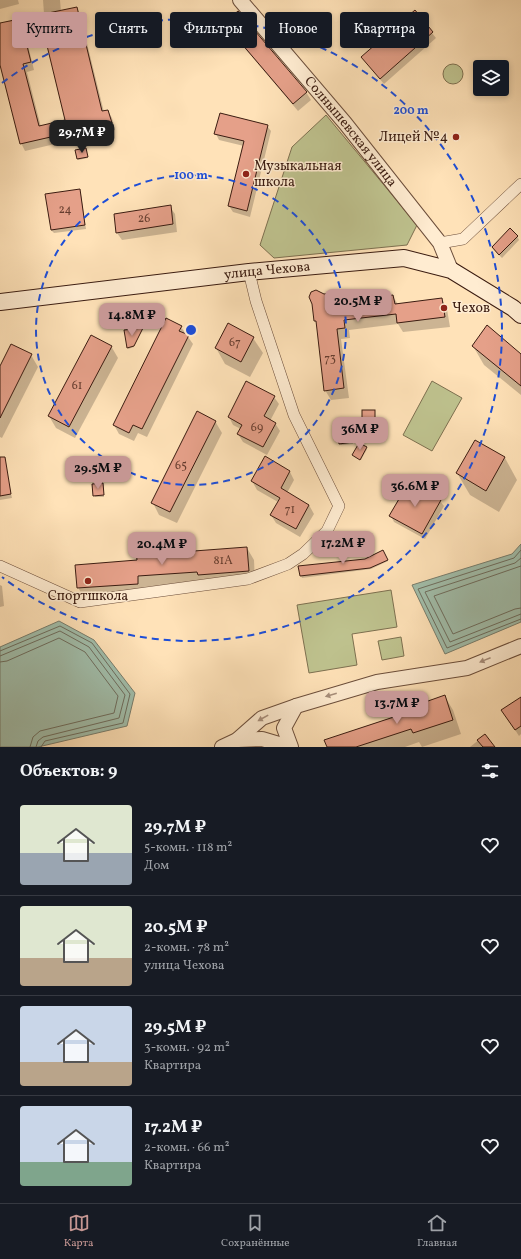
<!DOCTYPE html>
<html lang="ru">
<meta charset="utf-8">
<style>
:root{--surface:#171b24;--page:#20242c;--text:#f1f3f6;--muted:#9ea1a6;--line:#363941;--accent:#c59692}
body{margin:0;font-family:Vollkorn,serif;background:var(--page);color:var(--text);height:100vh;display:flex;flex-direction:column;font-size:15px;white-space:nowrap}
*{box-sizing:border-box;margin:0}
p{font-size:13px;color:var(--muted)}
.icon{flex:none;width:22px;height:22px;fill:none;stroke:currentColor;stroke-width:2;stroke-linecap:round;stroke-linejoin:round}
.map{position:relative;height:747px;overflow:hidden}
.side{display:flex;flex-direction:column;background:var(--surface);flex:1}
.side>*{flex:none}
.top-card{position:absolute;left:12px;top:12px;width:497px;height:36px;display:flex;gap:8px}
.tools{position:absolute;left:473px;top:60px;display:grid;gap:8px}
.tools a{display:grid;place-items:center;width:36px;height:36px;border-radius:4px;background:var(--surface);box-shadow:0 2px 6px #0003;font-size:20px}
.price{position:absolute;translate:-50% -34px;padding:0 9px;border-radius:8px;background:var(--accent);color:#111;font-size:13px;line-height:26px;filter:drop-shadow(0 1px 2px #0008)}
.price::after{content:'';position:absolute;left:50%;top:24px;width:12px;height:9px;margin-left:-6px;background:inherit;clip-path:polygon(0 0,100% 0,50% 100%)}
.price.current{background:#222;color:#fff}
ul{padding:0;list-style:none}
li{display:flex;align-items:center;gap:12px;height:100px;padding:0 20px}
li+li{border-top:1px solid var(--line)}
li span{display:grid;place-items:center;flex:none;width:112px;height:80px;border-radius:4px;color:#555}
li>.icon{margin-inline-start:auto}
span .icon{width:48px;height:48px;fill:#fffc;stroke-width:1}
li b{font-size:17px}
h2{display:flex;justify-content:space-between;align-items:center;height:48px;padding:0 20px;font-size:17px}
.pill{padding:0 14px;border-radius:4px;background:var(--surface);box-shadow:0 2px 6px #0003;font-size:14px;line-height:36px}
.pill.current{background:var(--accent);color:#111}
.dock{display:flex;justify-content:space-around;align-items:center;height:56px;border-top:1px solid var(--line);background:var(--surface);font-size:11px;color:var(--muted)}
.dock a{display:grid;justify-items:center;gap:2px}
.dock .current{color:var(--accent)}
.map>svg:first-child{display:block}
.green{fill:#bfc38f;stroke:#7d7050}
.water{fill:#a1beab;stroke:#787d6d}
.shadow{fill:#0003;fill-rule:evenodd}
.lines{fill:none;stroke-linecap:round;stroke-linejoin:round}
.shore{stroke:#6e6d5e;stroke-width:1}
.building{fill:#e5a089;stroke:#3b1c11;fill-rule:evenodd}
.minor-casing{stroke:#6c4e3b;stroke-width:12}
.tertiary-casing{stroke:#6c4e3b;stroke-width:16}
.secondary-casing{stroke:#3b1c11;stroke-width:18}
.minor{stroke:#ffecd1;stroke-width:11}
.tertiary{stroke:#ffecd1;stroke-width:14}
.secondary{stroke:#ffecd1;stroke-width:16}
.oneway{fill:#a78e7b}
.ring{fill:none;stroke:#1d4ed8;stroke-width:2;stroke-dasharray:7 5}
.poi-dot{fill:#8f2418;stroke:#ffecd1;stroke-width:1.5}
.labels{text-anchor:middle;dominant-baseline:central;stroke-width:3;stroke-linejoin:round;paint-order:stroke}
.number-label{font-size:12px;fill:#663d2f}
.street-label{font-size:14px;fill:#3b1c11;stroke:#ffecd1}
.poi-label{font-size:14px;fill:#3b1c11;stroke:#ffecd1;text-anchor:start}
.centre{fill:#1d4ed8;stroke:#ffecd1;stroke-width:2}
.ring-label{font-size:12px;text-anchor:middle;font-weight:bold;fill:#1d4ed8;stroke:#ffecd1;stroke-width:3;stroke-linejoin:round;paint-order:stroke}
</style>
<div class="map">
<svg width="521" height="747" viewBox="0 0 521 747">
<rect width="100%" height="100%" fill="#ffe2b8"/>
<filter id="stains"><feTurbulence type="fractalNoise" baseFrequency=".005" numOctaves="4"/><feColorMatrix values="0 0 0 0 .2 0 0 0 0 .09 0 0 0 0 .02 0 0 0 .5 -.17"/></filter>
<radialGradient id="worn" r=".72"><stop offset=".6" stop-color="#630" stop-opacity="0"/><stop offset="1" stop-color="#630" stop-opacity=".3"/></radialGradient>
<g class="green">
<circle cx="453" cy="74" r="10"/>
<path d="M326 115 417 225 407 245 274 258 260 245 292 147Z"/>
<path d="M432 381 462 398 432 451 403 435Z"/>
<path d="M391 590 397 627 352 634 357 665 309 673 297 605Z"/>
<path d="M401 637 404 656 382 660 378 641Z"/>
</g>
<g class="water">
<path d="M521 544V622L445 654 412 585 512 554Z"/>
<path d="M59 621 94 640 135 693 127 726 38 747H0V647Z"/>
</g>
<g class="shadow">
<path d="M0 0H18L19 4 0 9Z"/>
<path d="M43 0H60L61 12 76 8 80 15 104 112 108 111 112 118 115 130 25 151 21 143 0 61V25L44 14ZM45 32 66 121 41 127 27 72 34 70 26 37Z"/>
<path d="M415 12 436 38 384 84 362 58Z"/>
<path d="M226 23 306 92 311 100 298 111 230 31Z"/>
<path d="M267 126 271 131 250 217 233 212 229 206 244 146 219 140 216 134Z"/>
<path d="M86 150 88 158 78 160V158Z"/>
<path d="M79 190 81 194 86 229 54 233 51 230Z"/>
<path d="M170 207 175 214 177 232 122 240 117 233Z"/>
<path d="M517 236 519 240 502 258 495 251 493 248Z"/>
<path d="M348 292 354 301 393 297 398 304 442 299 447 309 450 327 403 332 398 324 349 330 350 338 341 339 349 398 331 400 325 390 317 324 315 321 324 295Z"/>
<path d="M181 327 193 344 147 437 138 433 134 441 119 434 114 425Z"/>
<path d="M142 329 134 347 128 349V347Z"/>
<path d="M253 338 263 353 250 377 225 364 216 348Z"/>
<path d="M111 346 118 358 75 438 56 428 49 416Z"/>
<path d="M473 346 521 355V395L484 365Z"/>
<path d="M31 355 38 367 2 438 0 437V368Z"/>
<path d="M274 397 279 404 270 421 275 423 280 431 267 455 243 442 238 434 241 429 233 425 229 417Z"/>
<path d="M375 411V421H364L363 420Z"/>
<path d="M349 420 353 444 341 445 340 444Z"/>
<path d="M215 421 222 433 177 523 159 515 153 503Z"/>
<path d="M476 441 505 458 517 480 499 512 470 495 457 473Z"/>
<path d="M366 448 367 449 361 460 354 457 353 455Z"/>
<path d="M265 458 290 472 294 480 287 493 309 505 314 514 300 537 276 523 271 515 278 502 257 490 252 481Z"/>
<path d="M6 472 12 498 0 500V473Z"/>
<path d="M102 484 104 497H95L93 485Z"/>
<path d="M440 501 444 506 425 539 394 522 391 516Z"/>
<path d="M194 548 196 552 247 548 254 560 255 582 205 587 203 583 144 587V595L84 599 78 587 138 561Z"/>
<path d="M383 551 388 561 371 569 302 578 301 576 299 567 365 560Z"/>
<path d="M0 585 2 586 4 606 0 607Z"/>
<path d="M445 697 453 710 461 734 422 747 419 742 405 747H328L414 712Z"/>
<path d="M521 698V734L519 736 506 716Z"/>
<path d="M485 735 494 747H470Z"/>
</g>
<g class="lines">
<g class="shore">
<path d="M521 550 514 558 418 589 447 648 521 619"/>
<path d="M521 558 515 563 425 592 450 642 521 614"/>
<path d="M521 566 434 596 453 634 515 609 521 608"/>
<path d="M0 651 60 626 92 643 130 694 123 723 45 741 41 747"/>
<path d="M0 656 60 631 89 647 125 695 119 718 43 737 38 741 36 747"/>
<path d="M0 662 7 661 59 638 85 652 118 696 114 713 40 731 33 737 30 747"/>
</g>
</g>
<g class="building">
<path d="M77 7 102 111 108 110 112 123 20 144 0 65V23ZM42 25 65 120 39 126 23 64 31 62 23 30Z"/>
<path d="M415 10 433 32 380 79 361 57Z"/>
<path d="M238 11 307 92 293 104 224 23Z"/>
<path d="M220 113 268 125 247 211 228 206 244 141 214 134Z"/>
<path d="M86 148 88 157 77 159 75 150Z"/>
<path d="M80 189 85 225 51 230 45 194Z"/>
<path d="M171 205 173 224 116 233 114 214Z"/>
<path d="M510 228 518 236 499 255 492 247Z"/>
<path d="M316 290 324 294 349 291 350 301 393 295 395 304 442 298 445 317 397 323 396 314 344 320 345 328 337 329 344 388 324 391 316 321H314L312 304 309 297 311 292Z"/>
<path d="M166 318 182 326 179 331 189 335 142 429 133 425 129 433 113 425Z"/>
<path d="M228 323 254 337 241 362 215 348Z"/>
<path d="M487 325 521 354V386L472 346Z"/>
<path d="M143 328 134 346 127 348 124 330Z"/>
<path d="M91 335 112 346 69 427 48 416Z"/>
<path d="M11 344 32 354 0 418V366Z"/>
<path d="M246 381 275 396 264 416 276 423 263 447 237 434 242 425 228 417Z"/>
<rect x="362" y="410" width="13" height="10"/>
<path d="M197 411 216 421 170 512 151 503Z"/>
<path d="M349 419 353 442 339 444 336 421Z"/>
<path d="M475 440 505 457 486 491 456 473Z"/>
<path d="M359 443 367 447 360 460 352 455Z"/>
<path d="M265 456 290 471 281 488 309 505 296 529 270 515 280 498 251 481Z"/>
<path d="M0 457H5L11 494 0 496Z"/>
<path d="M409 482 441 500 422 534 389 516Z"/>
<path d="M103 483 104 495 93 496 92 484Z"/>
<path d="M194 547V551L247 547 249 571 198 575 197 572 138 576V584L77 588 75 565 137 560 136 551Z"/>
<path d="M383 550 388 560 370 568 300 576 298 566 365 559Z"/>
<path d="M445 695 453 720 413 733 411 729 356 747H327L324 740 412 711 411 707Z"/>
<path d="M521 697V726L515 730 501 710Z"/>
<path d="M485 734 495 747H483L477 740Z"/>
</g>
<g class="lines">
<g class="minor-casing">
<g id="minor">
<path d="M440 243 463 239 521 184"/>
<path d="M0 566 80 602 248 579 288 564 303 554 327 531 339 506 294 415 256 301 249 272"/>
</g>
</g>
<g class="tertiary-casing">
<g id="tertiary">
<path id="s1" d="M240 0 345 123 440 243 451 270"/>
<path d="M237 740 262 739 289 747"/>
<path d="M222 747 237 740 262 718 296 706 377 682 467 668 521 646"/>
<path d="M291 747 284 728 296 706"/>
</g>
</g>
<g class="secondary-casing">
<g id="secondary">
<path id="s2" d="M0 302 249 272 404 258 451 270 513 308 521 315"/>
</g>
</g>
<use href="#minor" class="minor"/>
<use href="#tertiary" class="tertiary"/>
<use href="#secondary" class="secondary"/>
</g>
<defs><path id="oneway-solid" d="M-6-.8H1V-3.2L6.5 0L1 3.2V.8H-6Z"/></defs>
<g class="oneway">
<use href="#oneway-solid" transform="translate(485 660) rotate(158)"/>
<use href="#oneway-solid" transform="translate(331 695) rotate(164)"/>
<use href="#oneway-solid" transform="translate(263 718) rotate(151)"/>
</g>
<g class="ring">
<circle cx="191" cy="330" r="155"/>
<path d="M2 83A311 311 0 1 1 2 577"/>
</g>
<g class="poi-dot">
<circle cx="456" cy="137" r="4"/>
<circle cx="246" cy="174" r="4"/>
<circle cx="444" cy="308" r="4"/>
<circle cx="88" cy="581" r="4"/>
</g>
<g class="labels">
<g class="number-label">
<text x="65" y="210">24</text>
<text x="144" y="219">26</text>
<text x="235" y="343">67</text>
<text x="330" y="359">73</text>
<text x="77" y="386">61</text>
<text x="257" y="428">69</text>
<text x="181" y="466">65</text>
<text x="290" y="510">71</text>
<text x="223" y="561">81А</text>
</g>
<g class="street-label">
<text stroke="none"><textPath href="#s1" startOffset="172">Солнышевская улица</textPath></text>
<text stroke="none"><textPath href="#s2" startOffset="269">улица Чехова</textPath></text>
</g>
<g class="poi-label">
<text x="448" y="137" text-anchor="end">Лицей №4</text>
<text x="254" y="166">Музыкальная<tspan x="254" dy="16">школа</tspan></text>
<text x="452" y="308">Чехов</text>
<text x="88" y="596" text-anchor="middle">Спортшкола</text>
</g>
</g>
<circle cx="191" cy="330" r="6" class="centre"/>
<g class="ring-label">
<text x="411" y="114">200 m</text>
<text x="191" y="179">100 m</text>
</g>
<rect width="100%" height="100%" filter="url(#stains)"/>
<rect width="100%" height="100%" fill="url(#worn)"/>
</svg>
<div class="tools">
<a><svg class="icon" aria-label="layers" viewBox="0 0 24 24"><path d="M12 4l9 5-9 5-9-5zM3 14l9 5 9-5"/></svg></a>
</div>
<b class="price current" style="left:82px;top:154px">29.7M ₽</b>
<b class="price" style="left:358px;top:323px">20.5M ₽</b>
<b class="price" style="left:132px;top:337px">14.8M ₽</b>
<b class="price" style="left:360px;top:451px">36M ₽</b>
<b class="price" style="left:98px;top:490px">29.5M ₽</b>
<b class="price" style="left:415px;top:508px">36.6M ₽</b>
<b class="price" style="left:343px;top:565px">17.2M ₽</b>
<b class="price" style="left:162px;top:566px">20.4M ₽</b>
<b class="price" style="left:397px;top:725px">13.7M ₽</b>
<div class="top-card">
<a class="pill current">Купить</a>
<a class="pill">Снять</a>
<a class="pill">Фильтры</a>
<a class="pill">Новое</a>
<a class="pill">Квартира</a>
</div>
</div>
<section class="side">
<h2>Объектов: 9<svg class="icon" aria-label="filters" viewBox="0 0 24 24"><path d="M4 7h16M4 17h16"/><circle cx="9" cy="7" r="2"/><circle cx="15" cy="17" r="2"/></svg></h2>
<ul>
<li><span style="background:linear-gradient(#dfe7d0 60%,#9aa5b1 0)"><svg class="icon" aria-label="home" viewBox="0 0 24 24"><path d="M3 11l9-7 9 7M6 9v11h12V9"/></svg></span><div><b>29.7M ₽</b><p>5-комн. · 118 m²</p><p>Дом</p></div><svg class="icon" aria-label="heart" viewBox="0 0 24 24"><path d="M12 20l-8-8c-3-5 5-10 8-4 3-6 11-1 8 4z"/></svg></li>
<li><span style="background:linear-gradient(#dfe7d0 65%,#b9a48a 0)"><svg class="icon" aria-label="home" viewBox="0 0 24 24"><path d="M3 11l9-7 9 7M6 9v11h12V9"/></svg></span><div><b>20.5M ₽</b><p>2-комн. · 78 m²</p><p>улица Чехова</p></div><svg class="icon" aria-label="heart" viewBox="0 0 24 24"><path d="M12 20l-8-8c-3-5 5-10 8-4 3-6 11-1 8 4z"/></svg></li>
<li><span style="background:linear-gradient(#c9d6e8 70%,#b9a48a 0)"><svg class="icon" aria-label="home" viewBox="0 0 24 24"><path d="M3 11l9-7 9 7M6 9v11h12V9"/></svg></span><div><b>29.5M ₽</b><p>3-комн. · 92 m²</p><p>Квартира</p></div><svg class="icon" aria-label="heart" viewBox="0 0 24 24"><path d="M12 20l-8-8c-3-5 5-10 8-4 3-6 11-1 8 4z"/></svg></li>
<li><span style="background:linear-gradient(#c9d6e8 70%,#7fa58c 0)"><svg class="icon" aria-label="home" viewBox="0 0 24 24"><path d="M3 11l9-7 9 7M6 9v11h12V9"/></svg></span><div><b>17.2M ₽</b><p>2-комн. · 66 m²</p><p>Квартира</p></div><svg class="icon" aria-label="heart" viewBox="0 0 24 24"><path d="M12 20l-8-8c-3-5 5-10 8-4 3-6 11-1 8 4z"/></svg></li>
</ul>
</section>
<nav class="dock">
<a class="current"><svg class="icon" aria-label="map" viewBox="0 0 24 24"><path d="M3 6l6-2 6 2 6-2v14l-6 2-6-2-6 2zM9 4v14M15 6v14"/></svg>Карта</a>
<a><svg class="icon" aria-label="saved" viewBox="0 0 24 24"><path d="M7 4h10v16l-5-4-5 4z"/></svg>Сохранённые</a>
<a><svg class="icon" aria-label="home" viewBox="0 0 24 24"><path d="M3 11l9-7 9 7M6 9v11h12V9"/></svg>Главная</a>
</nav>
